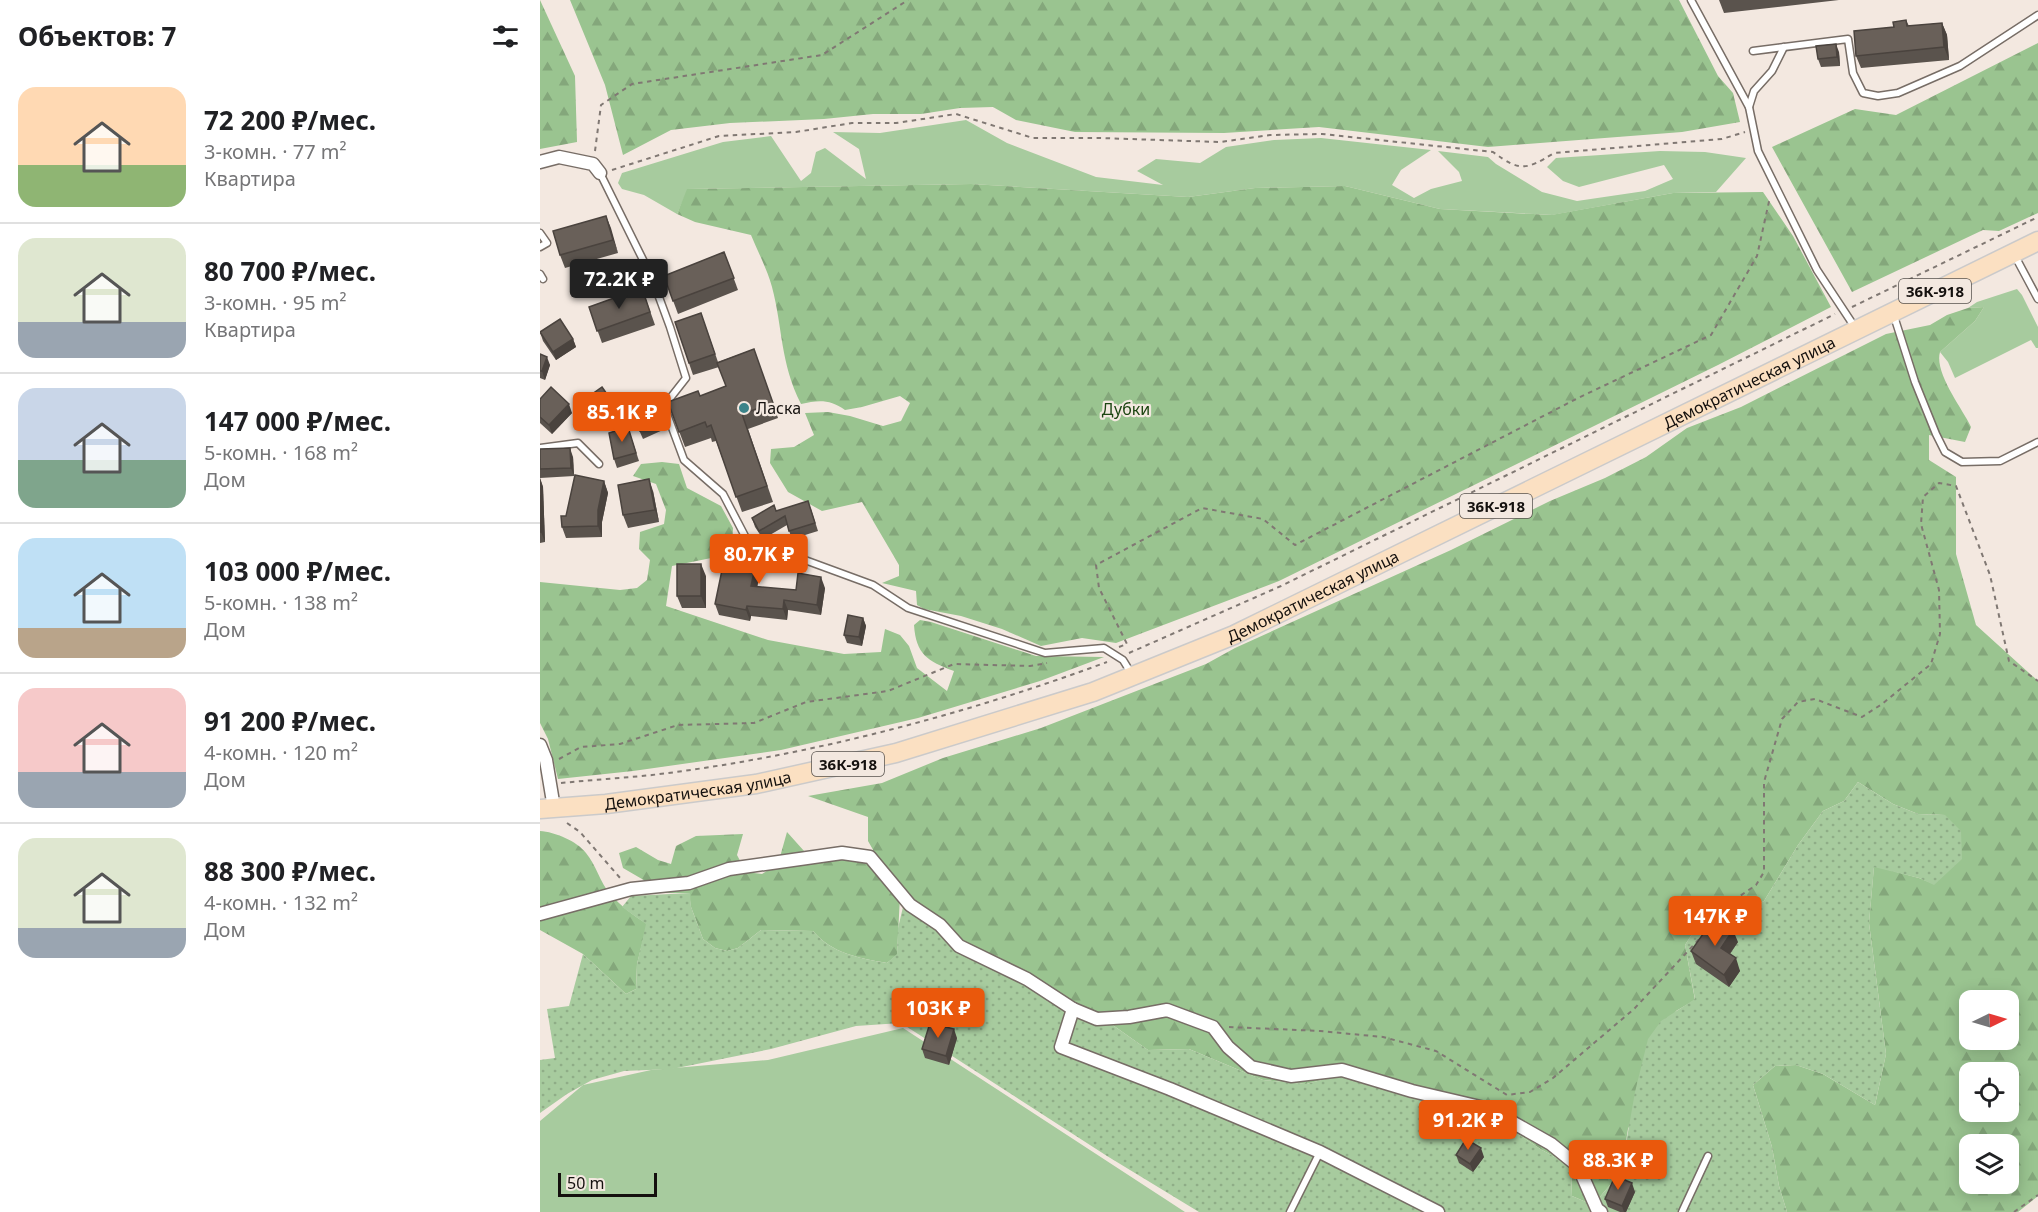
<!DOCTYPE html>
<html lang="ru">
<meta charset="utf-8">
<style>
:root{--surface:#fff;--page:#f6f6f6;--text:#202124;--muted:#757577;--line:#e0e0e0;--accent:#ea580c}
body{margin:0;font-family:"Noto Sans",sans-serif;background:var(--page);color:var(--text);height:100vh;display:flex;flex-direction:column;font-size:22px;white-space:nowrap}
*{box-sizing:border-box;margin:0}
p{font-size:20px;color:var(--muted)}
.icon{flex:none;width:33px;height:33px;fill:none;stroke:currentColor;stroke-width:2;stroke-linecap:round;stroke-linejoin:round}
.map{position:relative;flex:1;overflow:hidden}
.panel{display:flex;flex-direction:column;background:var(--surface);width:540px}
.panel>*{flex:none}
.needle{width:39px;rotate:85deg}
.tools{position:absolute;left:1419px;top:990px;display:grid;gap:12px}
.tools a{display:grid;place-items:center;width:60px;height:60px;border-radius:12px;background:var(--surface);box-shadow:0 3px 15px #0003;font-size:30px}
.scale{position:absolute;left:18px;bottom:15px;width:99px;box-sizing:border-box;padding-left:6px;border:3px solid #14100e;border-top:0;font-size:16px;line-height:21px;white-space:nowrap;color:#14100e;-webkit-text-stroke:4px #f3e8e0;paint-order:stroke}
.price{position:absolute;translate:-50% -51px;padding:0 14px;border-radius:6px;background:var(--accent);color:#fff;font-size:20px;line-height:39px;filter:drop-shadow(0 2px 3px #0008)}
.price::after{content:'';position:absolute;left:50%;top:36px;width:18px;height:14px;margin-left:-9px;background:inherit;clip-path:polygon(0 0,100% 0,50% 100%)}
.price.current{background:#222;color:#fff}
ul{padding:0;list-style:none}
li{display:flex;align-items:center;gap:18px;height:150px;padding:0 18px}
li+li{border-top:2px solid var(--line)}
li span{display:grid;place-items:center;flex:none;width:168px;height:120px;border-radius:18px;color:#555}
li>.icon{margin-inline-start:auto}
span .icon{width:72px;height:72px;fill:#fffc;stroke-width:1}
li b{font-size:26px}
h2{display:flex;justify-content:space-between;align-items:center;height:72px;padding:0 18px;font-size:26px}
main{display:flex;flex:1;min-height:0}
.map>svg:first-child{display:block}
.green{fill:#a7cb9e}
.forest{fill:url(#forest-firs);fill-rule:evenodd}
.garden{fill:url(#garden-dots)}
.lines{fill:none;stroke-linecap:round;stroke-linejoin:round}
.service-casing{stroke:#776d66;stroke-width:9}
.minor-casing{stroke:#776d66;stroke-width:15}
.primary-casing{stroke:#cbcaca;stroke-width:21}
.path{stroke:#807873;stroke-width:2;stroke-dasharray:4.5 4.5;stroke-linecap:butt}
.service{stroke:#fff;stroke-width:6}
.minor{stroke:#fff;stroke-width:12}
.primary{stroke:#fbe0c2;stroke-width:18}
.wall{fill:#5a534d}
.shaded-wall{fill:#4a433e}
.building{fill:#696059;stroke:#4a433e;stroke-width:1.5}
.poi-dot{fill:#3b8389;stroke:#f3e8e0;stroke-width:2}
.labels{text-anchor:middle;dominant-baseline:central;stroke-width:4.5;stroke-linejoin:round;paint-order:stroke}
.shield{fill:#f3e8e0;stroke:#57514d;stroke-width:1.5}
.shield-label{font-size:15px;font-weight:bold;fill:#14100e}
.street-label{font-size:16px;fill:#14100e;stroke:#f3e8e0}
.poi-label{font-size:16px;fill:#14100e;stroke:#f3e8e0;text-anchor:start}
.park-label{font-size:16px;fill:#1c4511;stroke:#f3e8e0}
</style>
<main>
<section class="panel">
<h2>Объектов: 7<svg class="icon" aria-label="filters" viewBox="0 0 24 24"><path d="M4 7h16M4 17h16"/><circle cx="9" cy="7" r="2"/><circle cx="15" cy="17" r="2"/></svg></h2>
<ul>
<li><span style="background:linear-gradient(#ffd9b3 65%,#8fb573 0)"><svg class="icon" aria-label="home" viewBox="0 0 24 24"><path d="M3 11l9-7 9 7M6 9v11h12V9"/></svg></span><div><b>72 200 ₽/мес.</b><p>3-комн. · 77 m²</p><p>Квартира</p></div></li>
<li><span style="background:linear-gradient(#dfe7d0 70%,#9aa5b1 0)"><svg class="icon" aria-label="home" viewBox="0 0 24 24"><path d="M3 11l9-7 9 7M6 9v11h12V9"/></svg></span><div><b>80 700 ₽/мес.</b><p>3-комн. · 95 m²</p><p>Квартира</p></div></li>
<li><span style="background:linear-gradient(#c9d6e8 60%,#7fa58c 0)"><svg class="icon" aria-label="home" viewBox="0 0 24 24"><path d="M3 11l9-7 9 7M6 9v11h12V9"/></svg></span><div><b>147 000 ₽/мес.</b><p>5-комн. · 168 m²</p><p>Дом</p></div></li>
<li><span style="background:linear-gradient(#bfe0f5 75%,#b9a48a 0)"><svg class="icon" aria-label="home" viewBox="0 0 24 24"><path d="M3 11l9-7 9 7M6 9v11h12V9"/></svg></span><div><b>103 000 ₽/мес.</b><p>5-комн. · 138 m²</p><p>Дом</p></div></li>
<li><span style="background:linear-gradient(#f6c9c9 70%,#9aa5b1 0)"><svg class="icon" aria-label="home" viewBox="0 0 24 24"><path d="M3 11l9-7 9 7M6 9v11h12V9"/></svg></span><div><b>91 200 ₽/мес.</b><p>4-комн. · 120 m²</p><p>Дом</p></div></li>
<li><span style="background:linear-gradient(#dfe7d0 75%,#9aa5b1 0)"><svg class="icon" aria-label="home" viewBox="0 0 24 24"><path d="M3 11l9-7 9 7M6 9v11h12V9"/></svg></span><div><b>88 300 ₽/мес.</b><p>4-комн. · 132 m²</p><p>Дом</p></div></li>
</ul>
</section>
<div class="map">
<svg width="1498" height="1212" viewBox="0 0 1498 1212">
<defs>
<pattern id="forest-firs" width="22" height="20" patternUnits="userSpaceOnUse" patternTransform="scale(1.5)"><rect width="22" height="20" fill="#9ac490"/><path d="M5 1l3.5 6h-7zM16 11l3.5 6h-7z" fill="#84a77b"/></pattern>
<pattern id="garden-dots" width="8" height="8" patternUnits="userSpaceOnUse" patternTransform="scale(1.5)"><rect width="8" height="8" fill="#a7cb9e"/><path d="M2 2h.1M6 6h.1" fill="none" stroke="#8fad87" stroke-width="1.8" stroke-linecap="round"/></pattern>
</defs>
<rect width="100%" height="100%" fill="#f3e8e0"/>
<g class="green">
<path d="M426 120 467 143 556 177 623 185 597 171 616 159 660 163 686 147 734 140 781 138 891 150 861 170 852 185 874 198 891 189 922 181 919 172 898 151 948 157 956 164 1002 192 1037 201 1105 191 1133 179 1124 165 1039 187 1023 181 1007 167 1016 158 1120 151 1165 152 1206 158 1176 192 1133 193 1012 215 900 209 805 186 715 188 648 197 431 184 148 189 137 214 104 195 82 189 78 183 82 173 183 142 231 136 261 181 271 173 276 152 285 148 326 179 319 149 293 132 340 133Z"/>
<path d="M1477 289 1482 295 1498 327V348H1496L1491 340 1415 378 1408 362 1400 352 1435 321 1444 307 1428 308 1437 302Z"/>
<path d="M363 1028 645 1212H0V1121L43 1085 111 1070 228 1060Z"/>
</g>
<g class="forest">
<path d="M0 0 35 76 37 142 0 149Z"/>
<path d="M30 0H1139L1178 76 1193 93 1200 122 1142 132 948 147 779 127 684 133 535 132 476 120 453 107 420 108 381 114H333L284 119 190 123 131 130 83 155 65 85Z"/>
<path d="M1498 43V213L1459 231 1443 230 1312 292 1232 147 1315 109 1356 115Z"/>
<path d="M431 184 648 197 715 188 805 186 900 209 1011 215 1133 193 1223 192 1253 236 1291 307 1178 365 739 581 576 643 542 638 501 646 462 629 421 616 384 609 377 605 376 591 342 583 359 576V565L322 502 282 511 248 492 230 463 231 449 254 447 274 435 265 413 288 412 310 416 343 426 361 421 370 403 360 396 322 407 305 410C290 399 278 400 261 404 240 362 243 329 232 287 227 269 218 252 211 235L155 222 137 214 147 189Z"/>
<path d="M1444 307 1435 321 1400 352C1394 373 1422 408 1431 427L1425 442 1389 435V460L1416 477V554L1436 625 1498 681V1196L1478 1212H1247L1239 1186 1232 1147 1213 1085 1235 1066 1256 1065 1283 1074 1335 1105 1346 1054 1329 923 1334 866 1379 878 1394 884 1405 815 1378 814 1353 804 1318 782 1304 801 1283 811 1258 845 1224 901 1194 916 1178 911 1165 914 1145 945 1155 1000 1136 1011 1088 1129 1081 1172 1053 1205 1032 1196 1031 1166 1002 1150 953 1117 797 1076 766 1084 723 1080 649 1049 608 1050 567 1021 396 928 344 869 328 841V817L268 796 342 783 403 758 501 728 666 664 695 648 911 550 1010 501 1065 478 1106 457 1147 428 1201 407 1346 334 1390 325 1407 315 1428 308ZM1430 1000H1468V1040H1430ZM1430 1072H1468V1112H1430ZM1430 1144H1468V1184H1430Z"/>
<path d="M122 462 139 464 147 488 181 506 193 528 192 549 181 556 132 566 126 606 228 640 304 654 341 652 345 629 360 635 369 646 377 668 407 691 414 671C387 661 376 654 374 625L380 620 391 622 496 656 564 657 500 681 378 718 241 750 93 771 18 779 8 739 0 723V582L80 590 97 588 107 580 110 560 99 549 100 532 124 524 126 510 116 484 93 476 101 464Z"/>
<path d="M0 831C15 832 37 841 46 853 56 865 60 882 70 894 81 906 93 915 107 924L97 964 96 989 86 994 43 954 0 930Z"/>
<path d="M247 832 273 861 310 853 337 869 360 896 357 955 347 963C320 958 292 954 273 931L221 930 198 948 187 951 175 948 163 939 151 907 149 893H126L83 868 79 853 96 847 118 860 131 864 136 846 156 836 203 834 197 855 206 872 222 874 238 864Z"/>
</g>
<path class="garden" d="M1318 782 1353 804 1378 814 1405 815 1421 831 1422 859 1394 885 1379 878 1334 867 1329 923 1346 1054 1335 1105 1283 1074 1256 1065 1235 1066 1213 1085 1232 1147 1239 1186 1247 1212H659L567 1156 361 1023 316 1026 231 1049 132 1069 84 1071 52 1080 27 1094 0 1113V1060L15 1058 7 1009 29 1006 43 954 86 994 96 989 97 964 106 924 82 907 91 896 150 893 151 907 163 939 175 948 187 951 198 948 221 930 273 931C292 954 320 958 347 963L357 954 358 928 363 907 396 928 503 982 567 1021 608 1050 649 1049 723 1080 766 1084 797 1076 953 1117 1002 1150 1031 1166 1032 1196 1053 1205 1081 1172 1095 1092 1108 1039 1121 1021 1155 999 1145 945 1165 914 1178 911 1194 916 1224 901 1258 845 1283 811 1304 801Z"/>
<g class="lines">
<g class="service-casing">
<g id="service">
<path d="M1151 0 1209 107 1218 151 1277 270 1316 329"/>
<path d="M1213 51 1308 39 1313 73 1323 93 1338 96 1358 93 1420 66 1498 15"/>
<path d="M1209 107 1214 91 1232 71 1244 47"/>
<path d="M60 173 112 278 130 327 146 378 124 406 144 460 183 494 207 540"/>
<path d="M0 233 7 243 0 247"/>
<path d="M1475 256 1498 299"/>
<path d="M0 274 3 279"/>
<path d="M1353 313 1375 382 1396 434 1405 452 1422 462 1460 461 1498 442"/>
<path d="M0 448 38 443 59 464"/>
<path d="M235 549 333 585 368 608 505 653 564 648 583 660 591 673"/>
<path d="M750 1212 780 1152"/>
<path d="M1142 1212 1168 1156"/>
</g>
</g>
<g class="minor-casing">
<g id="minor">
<path d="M0 162 19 157 53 164 60 173"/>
<path d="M0 745 6 760 14 808"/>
<path d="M0 914 91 889 149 883 189 869 302 853 330 857 370 905 400 925 419 946 487 979 533 1009 521 1047 630 1089 780 1152 898 1212"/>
<path d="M533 1009 557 1019 589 1017 627 1010 673 1027 688 1047 711 1067 751 1076 802 1070 872 1091 949 1109 1011 1144 1038 1166 1057 1209 1061 1212"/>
</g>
</g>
<g class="primary-casing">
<g id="primary">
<path id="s1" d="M0 809 66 804 216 784 356 753 553 692 694 635 1498 241"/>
</g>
</g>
<g class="path">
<path d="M55 151 61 105 92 84 282 55 368 0"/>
<path d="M72 170 179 136 256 132 312 123H356L416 114 493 138H559L680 142 730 135 782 134 953 152C980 172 986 170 1014 153L1182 139 1205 132"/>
<path d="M1312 307 1498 217"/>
<path d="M579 647 587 644 559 588 556 565 662 508 723 519 755 545 1038 398 1171 335 1217 256 1230 197"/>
<path d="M589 653 741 586 1295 314"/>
<path d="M19 759 41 747 80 744 138 725 214 723 266 702 348 691 414 664 490 666 507 663"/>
<path d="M21 783C51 780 82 778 112 775 264 757 424 715 567 662"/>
<path d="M27 823 40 832 81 879"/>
<path d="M1175 920 1191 902 1216 885 1224 872V782L1242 719 1258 702 1275 699 1322 717 1342 704 1391 664 1400 634 1399 590 1381 524 1383 497 1399 483 1416 486 1450 575 1469 661 1498 681"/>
<path d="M689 1027 780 1031 843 1037 896 1051 967 1095 990 1092 1013 1078 1094 1009 1162 936"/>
<path d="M1474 1212 1498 1195"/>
</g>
<use href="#service" class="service"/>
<use href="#minor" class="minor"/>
<use href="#primary" class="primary"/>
</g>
<g class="wall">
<path d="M1179 0H1299L1184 13Z"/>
<path d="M1366 20 1369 26 1402 23 1407 35 1409 60 1321 68 1316 56 1354 27Z"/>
<path d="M1299 52 1300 66 1281 67 1278 59Z"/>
<path d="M66 216 78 253 25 268 20 255Z"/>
<path d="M184 252 198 290 138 314 124 276Z"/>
<path d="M102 288 115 325 62 343 49 307Z"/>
<path d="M161 313 178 362 214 349 238 418 208 429 233 502 202 512 176 441 172 442 171 438 145 447 128 402 160 396 186 386 179 367 153 375 135 322Z"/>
<path d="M0 332 33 339 36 347 16 360 3 341Z"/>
<path d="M0 354 10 365 5 380 0 378Z"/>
<path d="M0 399 32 413 12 434 0 423Z"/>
<path d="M41 402 79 415 58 430 44 410Z"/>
<path d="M92 414 122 420 125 429 103 439Z"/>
<path d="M88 427 99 461 77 468 74 459Z"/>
<path d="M0 449 33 457 34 476 0 478Z"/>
<path d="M0 478 3 487 5 542 0 543Z"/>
<path d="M64 481 68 493 62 522V537L26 538 22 527 26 516Z"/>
<path d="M113 491 119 522 88 528 83 515Z"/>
<path d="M271 509 278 531 252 539 247 525 223 539 215 527 212 518 236 511Z"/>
<path d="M222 564 217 587 256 590 285 588 281 615 248 610 247 620 211 616 210 621 179 615 175 604Z"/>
<path d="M166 576V608H142L137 596Z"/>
<path d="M323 618 326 626 322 646 307 643 304 635Z"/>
<path d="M1198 942 1190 954 1200 971 1189 987 1156 964 1151 951Z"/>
<path d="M417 1038 409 1065 385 1058 382 1049Z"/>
<path d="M916 1155 944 1157 933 1172 919 1163Z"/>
<path d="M1095 1192 1086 1212H1080L1068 1207 1065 1199Z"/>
</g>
<g class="shaded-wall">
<path d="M1402 23 1407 35 1409 60 1404 47Z"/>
<path d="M1296 44 1299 52 1300 66 1297 57Z"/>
<path d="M66 216 71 228 78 253 73 240Z"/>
<path d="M33 339 36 347 16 360 13 352Z"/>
<path d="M7 357 10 365 5 380 2 371Z"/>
<path d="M29 404 32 413 12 434 9 425Z"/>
<path d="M76 407 79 415 58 430 55 422Z"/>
<path d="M30 448 33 457 34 476 31 468Z"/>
<path d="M0 478 3 487 5 542 1 532Z"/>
<path d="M109 479 113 491 119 522 115 510Z"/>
<path d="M64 481 68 493 62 522V537L58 526V510Z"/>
<path d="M218 553 222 564 215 597 211 586Z"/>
<path d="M161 564 166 576V608L161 596Z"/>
<path d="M281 577 285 588 281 615 277 605Z"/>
<path d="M244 600 248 610 247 620 243 609Z"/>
<path d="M207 606 211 616 210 621 206 610Z"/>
<path d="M323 618 326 626 322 646 319 637Z"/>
<path d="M1193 930 1198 942 1185 960 1181 948Z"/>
<path d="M1196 958 1200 971 1189 987 1184 975Z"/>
<path d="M414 1029 417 1038 409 1065 406 1056Z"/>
<path d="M941 1148 944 1157 933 1172 930 1164Z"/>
<path d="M1092 1183 1095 1192 1086 1212H1084L1082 1206Z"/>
</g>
<g class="building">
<path d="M1366 20 1367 26 1402 23 1404 47 1316 56 1314 31 1354 27 1353 22Z"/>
<path d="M1296 44 1297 57 1278 59 1276 46Z"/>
<path d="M66 216 73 240 20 255 13 231Z"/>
<path d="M184 252 194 278 133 301 124 276Z"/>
<path d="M102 288 110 312 57 331 49 307Z"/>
<path d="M161 313 175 354 149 363 135 322Z"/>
<path d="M20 319 33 339 13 352 0 332Z"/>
<path d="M214 349 233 403 202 414 227 486 196 497 171 425 167 427 165 422 139 432 128 402 158 391 160 396 186 386 177 363Z"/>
<path d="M0 354 7 357 2 371H0Z"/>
<path d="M11 387 29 404 9 425 0 417V399Z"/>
<path d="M62 387 76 407 55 422 41 402Z"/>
<path d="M115 404 122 420 100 431 92 414Z"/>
<path d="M88 427 96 453 74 459 69 433Z"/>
<path d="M30 448 31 468 0 469V449Z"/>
<path d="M35 475 64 481 58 510V526L22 527 21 516H26Z"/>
<path d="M109 479 115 510 83 515 78 485Z"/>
<path d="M0 495 1 532H0Z"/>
<path d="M268 501 275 523 249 531 245 516 219 531 212 518 234 505 236 511Z"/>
<path d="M187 546 218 553 211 586 256 590 258 573 281 577 277 605 244 600 243 609 207 606 206 610 175 604Z"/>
<rect x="137" y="564" width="24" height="32"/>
<path d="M308 615 323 618 319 637 304 635Z"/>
<path d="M1175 917 1193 930 1181 948 1196 958 1184 975 1151 951Z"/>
<path d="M390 1023 414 1029 406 1056 382 1049Z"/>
<path d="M926 1139 941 1148 930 1164 916 1155Z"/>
<path d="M1075 1176 1092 1183 1082 1206 1065 1199Z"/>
</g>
<circle class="poi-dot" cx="204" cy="408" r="6"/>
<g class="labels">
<g class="shield">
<rect x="1359" y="279" width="72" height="24" rx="4.5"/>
<rect x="920" y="494" width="72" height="24" rx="4.5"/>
<rect x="272" y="752" width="72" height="24" rx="4.5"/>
</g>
<g class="shield-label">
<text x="1395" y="291">36К-918</text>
<text x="956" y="506">36К-918</text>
<text x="308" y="764">36К-918</text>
</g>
<g class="street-label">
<text stroke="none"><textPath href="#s1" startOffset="1293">Демократическая улица</textPath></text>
<text stroke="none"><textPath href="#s1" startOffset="807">Демократическая улица</textPath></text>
<text stroke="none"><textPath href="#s1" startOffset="159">Демократическая улица</textPath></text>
</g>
<g class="poi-label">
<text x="216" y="408">Ласка</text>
</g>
<g class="park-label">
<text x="586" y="409">Дубки</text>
</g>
</g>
</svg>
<div class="tools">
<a><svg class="needle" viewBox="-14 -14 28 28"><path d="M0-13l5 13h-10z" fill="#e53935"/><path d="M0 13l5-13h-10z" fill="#757577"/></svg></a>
<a><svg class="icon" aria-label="locate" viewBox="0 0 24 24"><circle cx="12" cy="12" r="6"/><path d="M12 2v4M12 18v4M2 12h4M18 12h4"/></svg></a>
<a><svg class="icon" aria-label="layers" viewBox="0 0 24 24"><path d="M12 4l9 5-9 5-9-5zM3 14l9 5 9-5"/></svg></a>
</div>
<div class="scale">50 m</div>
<b class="price current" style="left:79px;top:310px">72.2K ₽</b>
<b class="price" style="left:82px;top:443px">85.1K ₽</b>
<b class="price" style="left:219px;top:585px">80.7K ₽</b>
<b class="price" style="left:1175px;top:947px">147K ₽</b>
<b class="price" style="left:398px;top:1039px">103K ₽</b>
<b class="price" style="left:928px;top:1151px">91.2K ₽</b>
<b class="price" style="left:1078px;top:1191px">88.3K ₽</b>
</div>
</main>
